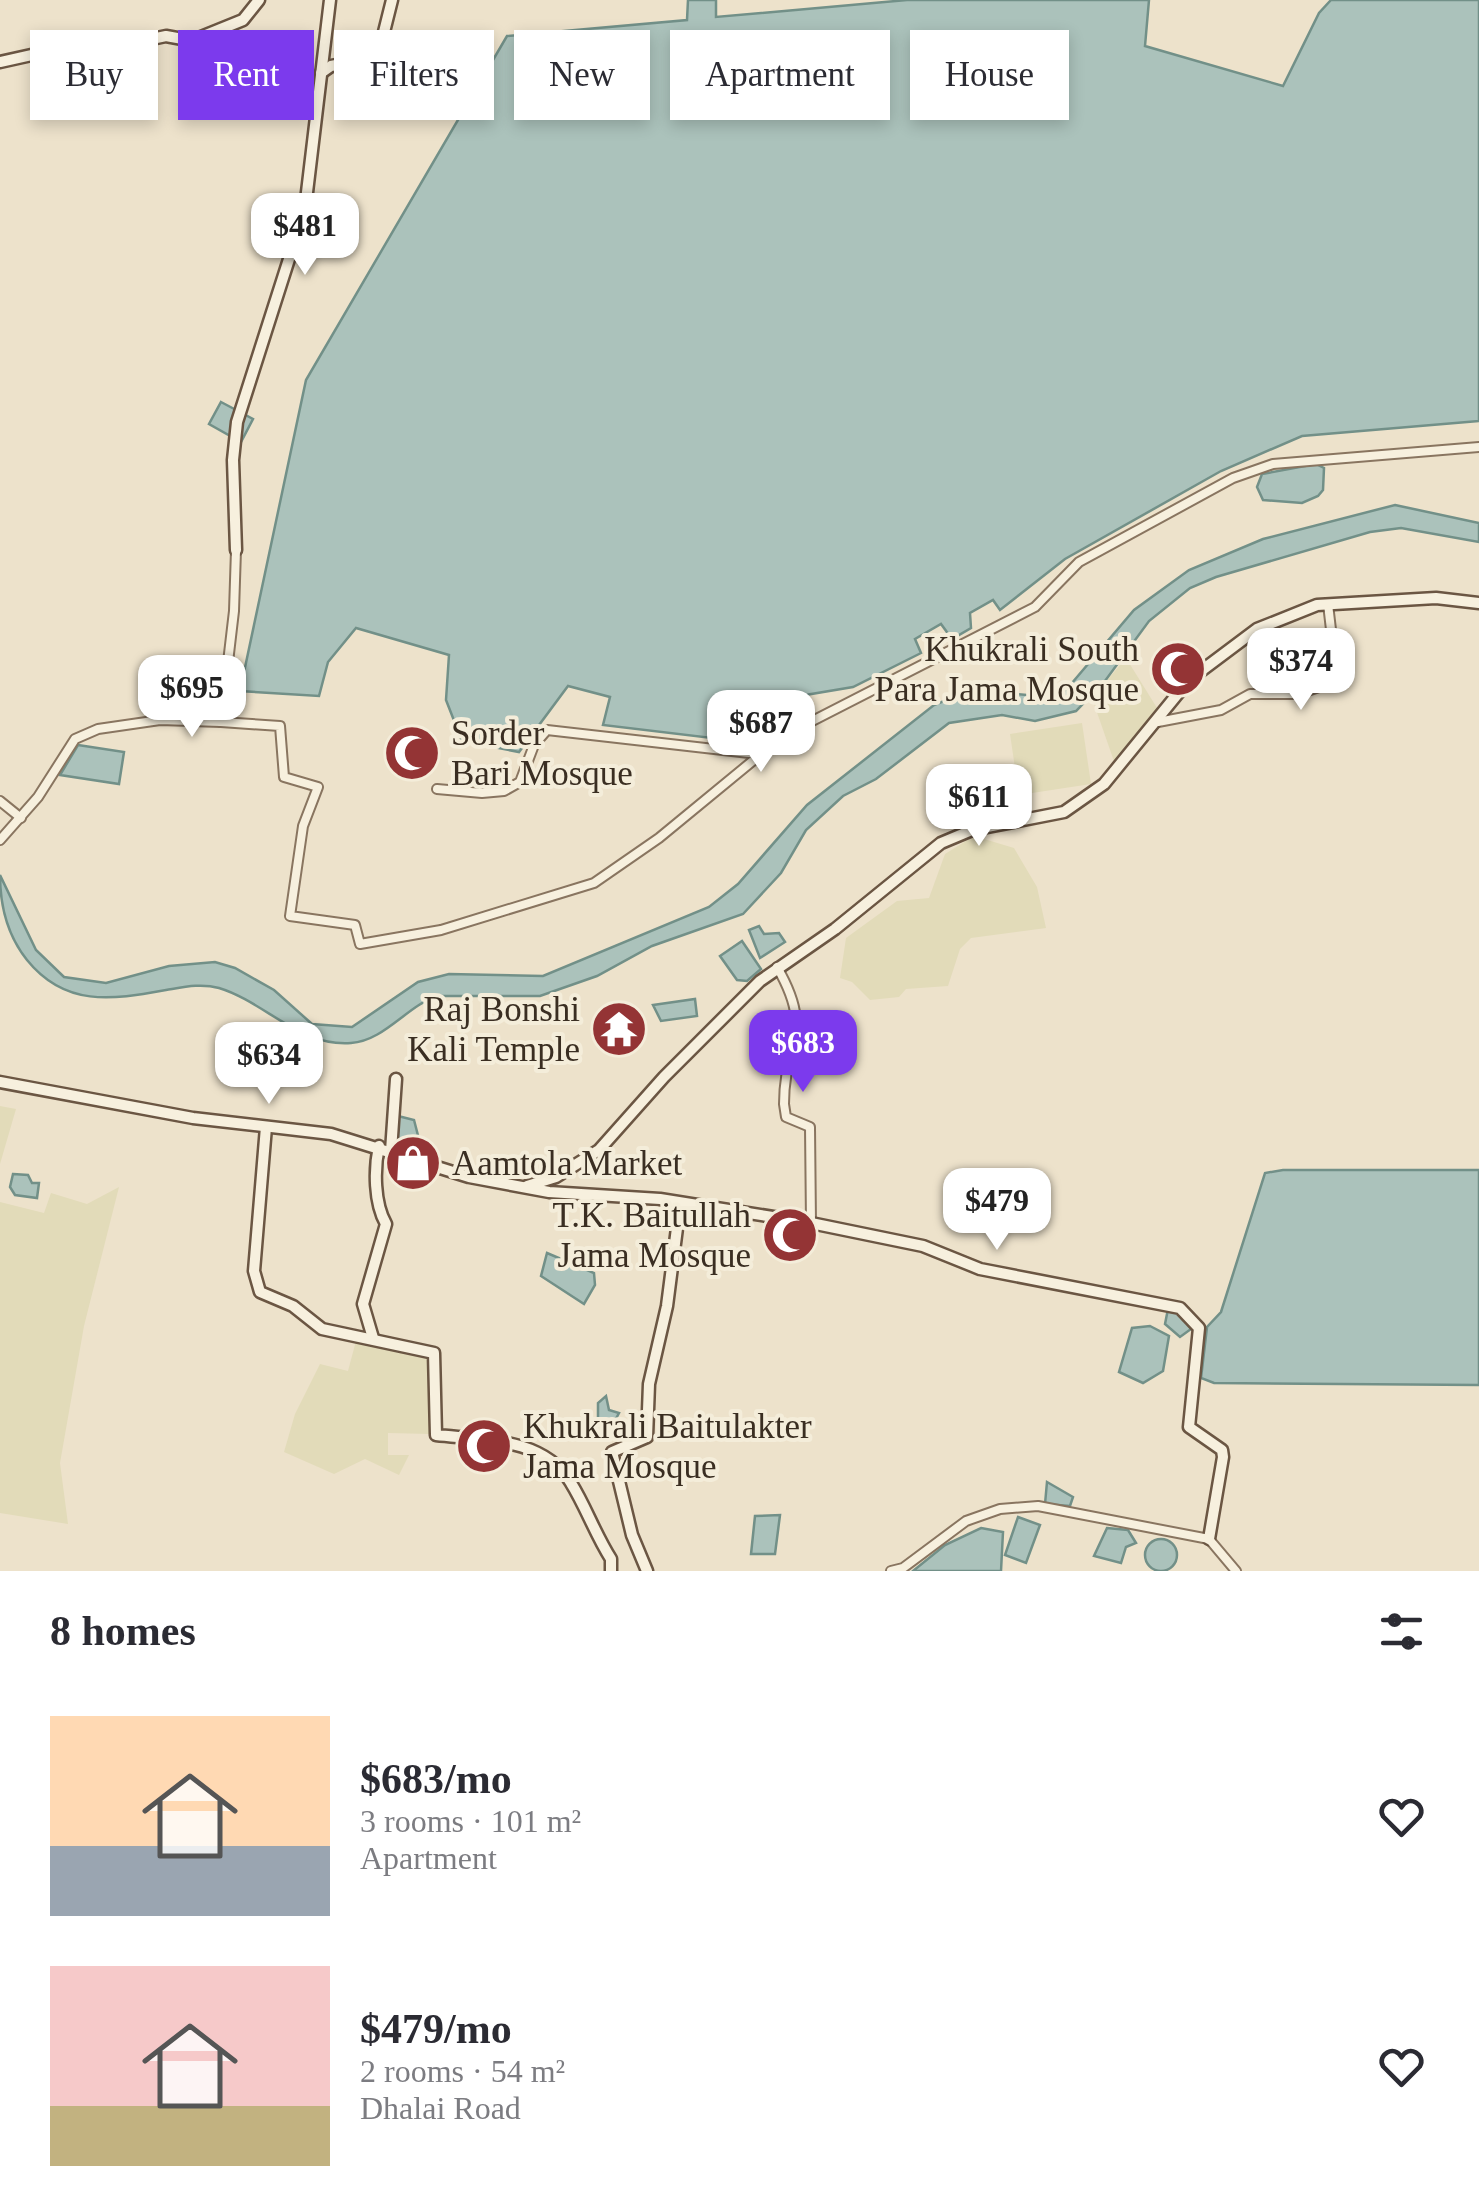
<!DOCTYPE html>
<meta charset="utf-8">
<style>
:root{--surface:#fff;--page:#f2f2f3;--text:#2b2b33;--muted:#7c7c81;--accent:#7c3aed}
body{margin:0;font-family:"Times New Roman",serif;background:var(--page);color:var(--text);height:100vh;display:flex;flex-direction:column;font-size:38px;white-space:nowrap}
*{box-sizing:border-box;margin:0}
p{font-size:32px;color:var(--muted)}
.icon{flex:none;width:55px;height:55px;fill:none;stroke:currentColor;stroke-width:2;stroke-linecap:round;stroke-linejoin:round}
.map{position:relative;height:1571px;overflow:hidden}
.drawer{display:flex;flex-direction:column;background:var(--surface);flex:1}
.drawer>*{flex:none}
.top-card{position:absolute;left:30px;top:30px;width:1420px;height:90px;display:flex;gap:20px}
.price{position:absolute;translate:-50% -85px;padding:0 22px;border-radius:20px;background:#fff;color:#222;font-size:32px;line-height:65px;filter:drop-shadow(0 2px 5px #0008)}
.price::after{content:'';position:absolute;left:50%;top:60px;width:30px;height:22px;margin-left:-15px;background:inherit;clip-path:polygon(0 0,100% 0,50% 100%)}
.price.selected{background:var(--accent);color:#fff}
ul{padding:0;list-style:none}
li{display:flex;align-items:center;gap:30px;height:250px;padding:0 50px}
li span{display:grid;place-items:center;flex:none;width:280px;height:200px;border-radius:0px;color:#555}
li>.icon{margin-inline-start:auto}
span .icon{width:120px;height:120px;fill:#fffc;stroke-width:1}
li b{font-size:42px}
h2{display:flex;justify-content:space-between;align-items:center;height:120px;padding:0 50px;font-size:42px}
.tag{padding:0 35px;border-radius:0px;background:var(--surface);box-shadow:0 5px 15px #0003;font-size:35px;line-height:90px}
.tag.selected{background:var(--accent);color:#fff}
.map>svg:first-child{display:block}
.farmland{fill:#e2dbb9}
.water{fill:#abc2bb;stroke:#729088;stroke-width:2.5}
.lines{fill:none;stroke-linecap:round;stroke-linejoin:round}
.street-casing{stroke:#897560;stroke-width:12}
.secondary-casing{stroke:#6b5643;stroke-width:15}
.street{stroke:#f7f0de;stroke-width:8}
.secondary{stroke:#f7f0de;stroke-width:10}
.labels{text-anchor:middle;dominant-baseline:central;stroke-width:8;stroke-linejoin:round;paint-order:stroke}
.poi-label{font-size:35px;fill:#3a2e22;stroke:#f4edda;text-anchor:end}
</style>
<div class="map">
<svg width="1479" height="1571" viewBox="0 0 1479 1571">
<rect width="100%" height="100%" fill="#ede2cb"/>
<g class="farmland">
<path d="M1126 658 1162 716 1116 767 1092 698Z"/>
<path d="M1082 723 1091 784 1019 795 1010 734Z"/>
<path d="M974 836 1014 848 1037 887 1046 928 971 938 960 949 948 986 906 989 899 997 870 1000 852 982 840 978 846 938 897 901 929 898 945 854Z"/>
<path d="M0 1106 16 1109 0 1164Z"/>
<path d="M119 1187 84 1326 60 1463 68 1524 0 1513V1202L44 1213 51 1193 87 1204Z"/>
<path d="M356 1341 429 1356 430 1434 388 1433V1455H409L399 1475 365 1459 334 1474 284 1452 295 1414 320 1364 348 1371Z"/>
</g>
<g class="water">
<path d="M688 0H716V17L907 0H1149L1145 46 1283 86 1319 13 1331 0H1479V421L1302 436 1221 471 1065 559 1000 610 993 600 970 613 971 628 952 639 941 624 915 639 921 653 853 687 770 701 745 742 603 725 610 697 568 686 519 752 462 741 446 700 449 655 356 628 328 662 319 696 240 691 306 380 507 36 687 20Z"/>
<path d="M221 402 253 419 241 442 209 424Z"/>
<path d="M1316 464 1324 468 1323 490 1318 496 1302 503 1263 500 1257 487 1262 474Z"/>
<path d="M1395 505 1479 523V542L1401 528 1370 532 1216 577 1190 588 1149 621 1105 681 1076 711 1035 721 1002 715 949 723 876 779 843 796 806 830 781 873 743 914 652 946 597 976 540 996H437C407 1006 384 1041 351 1043 300 1047 265 1002 219 988 201 983 184 987 166 990 111 1000 65 1007 27 960 7 935 0 907 0 875L36 950 64 977 106 983 169 966 215 962 235 968 274 990 312 1024 352 1027 418 982 449 974 543 976 709 907 738 884 807 805 934 705 971 690 1049 697 1066 690 1134 610 1189 570 1263 539Z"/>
<path d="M78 745 124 752 119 784 60 775Z"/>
<path d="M759 926 764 934 779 933 785 942 760 958 749 930Z"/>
<path d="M742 941 761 969 747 981 737 980 720 956Z"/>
<path d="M695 999 697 1016 661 1021 653 1005Z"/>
<path d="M398 1116 414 1120 421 1147 397 1142Z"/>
<path d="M1283 1170H1479V1385L1214 1383 1201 1378 1207 1327 1221 1312 1265 1173Z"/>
<path d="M13 1174 28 1175 32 1183H39L37 1198 15 1195 10 1187Z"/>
<path d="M547 1253 594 1273 595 1285 584 1304 541 1276Z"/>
<path d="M1168 1309 1179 1311 1191 1329 1180 1337 1165 1324Z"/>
<path d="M1150 1326 1169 1336 1163 1371 1143 1383 1119 1372 1132 1328Z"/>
<path d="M606 1396 609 1410 619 1413 611 1428 598 1423V1403Z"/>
<path d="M1047 1482 1073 1497 1070 1506 1045 1504Z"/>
<path d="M780 1515 775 1554H751L755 1516Z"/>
<path d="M1018 1517 1040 1525 1026 1563 1005 1555Z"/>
<path d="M981 1528 1003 1532 1001 1571H913L945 1545Z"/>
<path d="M1107 1528 1128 1530 1136 1543 1126 1547 1121 1563 1094 1556Z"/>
<circle cx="1161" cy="1555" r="16"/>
</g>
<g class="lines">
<g class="street-casing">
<g id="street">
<path d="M221 722 280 726 284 777 318 787 303 826 290 916 355 925 360 944 441 930 594 883 659 838 783 736 1035 607 1079 562 1233 478 1273 464 1479 447"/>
<path d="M1158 722 1221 710 1250 694H1298L1337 681 1328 604"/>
<path d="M437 789 482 793 504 791 520 782 534 745 547 730 758 754"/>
<path d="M0 801 21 818"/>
<path d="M0 840 38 797 75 739 98 729 160 720 221 722 234 611 236 550"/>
<path d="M777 967C815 1033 784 1041 784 1104L786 1117 810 1127 811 1223"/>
<path d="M891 1571 903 1568 966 1521 1000 1509 1038 1506 1209 1539 1236 1571"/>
</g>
</g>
<g class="secondary-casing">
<g id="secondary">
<path d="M0 62 63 48 123 45 166 36 188 40 201 37 243 20 259 0"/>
<path d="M321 73 331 66 371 58 382 40 392 0"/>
<path d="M236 550 233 460 237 422 305 209 330 0"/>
<path d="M0 1082 193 1118 331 1134 469 1177 549 1192 660 1199 811 1223 923 1246 980 1269 1180 1308 1199 1328 1189 1427 1222 1450 1223 1457 1209 1539"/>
<path d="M266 1127 254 1271 260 1292 293 1306 322 1329 434 1353 436 1435C482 1440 544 1437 571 1483 586 1507 595 1534 611 1559V1571"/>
<path d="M391 1151 396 1079"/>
<path d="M527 1186 556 1177 599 1150 664 1077 760 981 835 929 941 843 972 830 1064 812 1104 784 1189 680 1257 629 1317 605 1436 598 1479 603"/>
<path d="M373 1338 363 1304 386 1224C374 1203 374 1169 379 1146"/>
<path d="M647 1571 632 1535 612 1452 647 1437 649 1384 667 1306 677 1228"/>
</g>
</g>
<use href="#street" class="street"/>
<use href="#secondary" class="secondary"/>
</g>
<defs>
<g id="mosque-disc" transform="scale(2.875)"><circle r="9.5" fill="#943435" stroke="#f4edda"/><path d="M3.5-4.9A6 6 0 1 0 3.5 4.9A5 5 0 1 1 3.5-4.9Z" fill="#fff"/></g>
<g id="temple-disc" transform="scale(2.875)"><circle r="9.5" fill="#943435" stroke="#f4edda"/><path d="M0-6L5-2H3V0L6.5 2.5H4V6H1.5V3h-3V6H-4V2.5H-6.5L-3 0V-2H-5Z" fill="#fff"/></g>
<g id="shop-disc" transform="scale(2.875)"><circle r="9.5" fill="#943435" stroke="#f4edda"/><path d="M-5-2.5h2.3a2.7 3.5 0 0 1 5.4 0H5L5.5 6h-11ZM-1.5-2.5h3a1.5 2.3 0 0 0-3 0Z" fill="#fff"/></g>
</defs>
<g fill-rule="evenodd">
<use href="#mosque-disc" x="1178" y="669"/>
<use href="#mosque-disc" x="412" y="753"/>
<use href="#temple-disc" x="619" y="1029"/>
<use href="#shop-disc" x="413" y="1163"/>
<use href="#mosque-disc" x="790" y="1235"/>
<use href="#mosque-disc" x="484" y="1446"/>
</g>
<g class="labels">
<g class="poi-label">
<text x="1139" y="649">Khukrali South<tspan x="1139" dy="40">Para Jama Mosque</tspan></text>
<text x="451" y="733" text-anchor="start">Sorder<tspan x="451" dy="40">Bari Mosque</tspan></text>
<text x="580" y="1009">Raj Bonshi<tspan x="580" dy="40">Kali Temple</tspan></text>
<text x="452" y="1163" text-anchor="start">Aamtola Market</text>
<text x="751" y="1215">T.K. Baitullah<tspan x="751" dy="40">Jama Mosque</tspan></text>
<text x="523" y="1426" text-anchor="start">Khukrali Baitulakter<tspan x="523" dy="40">Jama Mosque</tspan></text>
</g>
</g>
</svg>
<b class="price" style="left:305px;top:278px">$481</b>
<b class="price" style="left:1301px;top:713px">$374</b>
<b class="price" style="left:192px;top:740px">$695</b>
<b class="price" style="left:761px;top:775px">$687</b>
<b class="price" style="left:979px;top:849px">$611</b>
<b class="price selected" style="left:803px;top:1095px">$683</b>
<b class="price" style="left:269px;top:1107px">$634</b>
<b class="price" style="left:997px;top:1253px">$479</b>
<div class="top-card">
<a class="tag">Buy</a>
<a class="tag selected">Rent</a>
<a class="tag">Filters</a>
<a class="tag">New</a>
<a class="tag">Apartment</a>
<a class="tag">House</a>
</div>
</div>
<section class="drawer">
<h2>8 homes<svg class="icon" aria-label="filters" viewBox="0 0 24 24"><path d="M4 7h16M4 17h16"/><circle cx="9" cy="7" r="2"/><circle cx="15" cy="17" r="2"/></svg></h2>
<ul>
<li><span style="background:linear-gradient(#ffd9b3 65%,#9aa5b1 0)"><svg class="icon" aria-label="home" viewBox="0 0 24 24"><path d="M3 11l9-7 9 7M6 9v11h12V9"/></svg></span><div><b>$683/mo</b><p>3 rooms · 101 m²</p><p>Apartment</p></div><svg class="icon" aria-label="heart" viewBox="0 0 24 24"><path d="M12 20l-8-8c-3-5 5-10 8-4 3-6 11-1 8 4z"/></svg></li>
<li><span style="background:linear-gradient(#f6c9c9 70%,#c2b280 0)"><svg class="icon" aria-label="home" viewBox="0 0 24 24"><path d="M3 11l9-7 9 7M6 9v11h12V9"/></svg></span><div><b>$479/mo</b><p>2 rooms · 54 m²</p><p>Dhalai Road</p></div><svg class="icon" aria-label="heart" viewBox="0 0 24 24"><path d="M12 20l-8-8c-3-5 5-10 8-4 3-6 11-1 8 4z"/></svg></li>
</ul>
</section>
